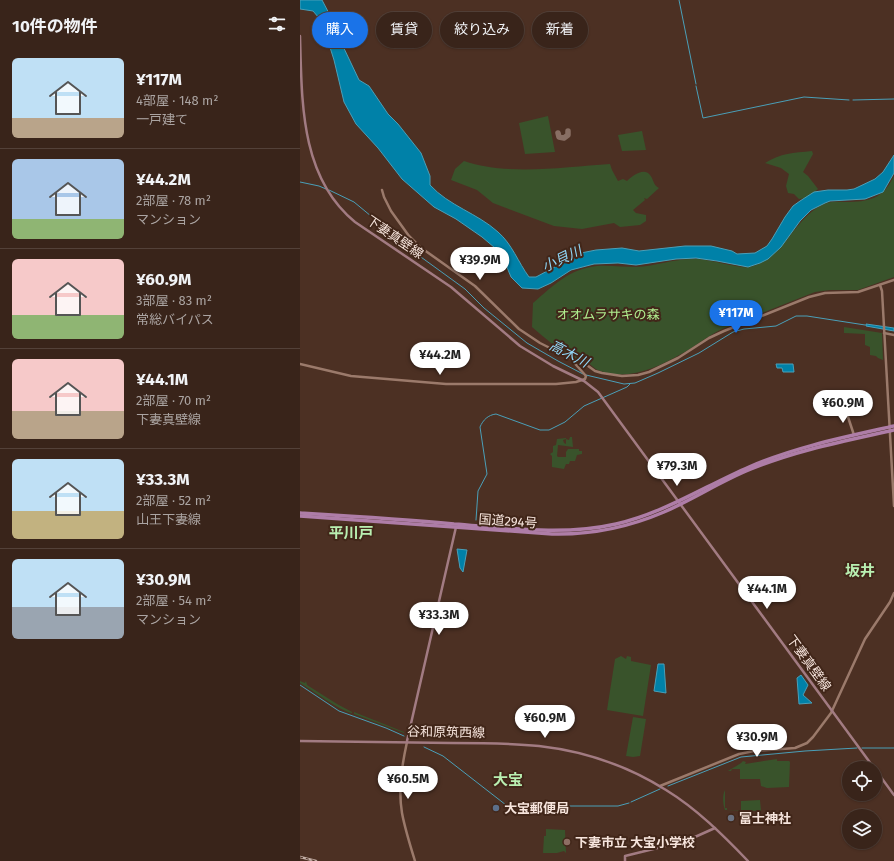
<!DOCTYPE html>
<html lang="ja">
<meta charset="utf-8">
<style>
:root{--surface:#39241a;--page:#443027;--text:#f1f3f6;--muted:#aba4a2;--line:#534139;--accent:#1a73e8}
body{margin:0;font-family:"Fira Sans","Noto Sans JP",sans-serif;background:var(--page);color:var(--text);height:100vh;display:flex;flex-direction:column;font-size:15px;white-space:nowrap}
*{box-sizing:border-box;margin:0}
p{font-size:13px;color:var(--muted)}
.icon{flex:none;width:22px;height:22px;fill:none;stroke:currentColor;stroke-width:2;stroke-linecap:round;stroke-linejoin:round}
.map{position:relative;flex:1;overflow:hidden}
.details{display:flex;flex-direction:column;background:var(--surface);width:300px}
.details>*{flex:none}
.banner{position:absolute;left:12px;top:12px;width:380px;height:36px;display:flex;gap:8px}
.controls{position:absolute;left:542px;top:761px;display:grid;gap:8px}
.controls a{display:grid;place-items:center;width:40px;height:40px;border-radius:50%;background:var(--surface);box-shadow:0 1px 3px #0004,0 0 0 1px var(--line);font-size:20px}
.price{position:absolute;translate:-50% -34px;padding:0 9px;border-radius:14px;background:#fff;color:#222;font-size:13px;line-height:26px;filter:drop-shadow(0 1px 2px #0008)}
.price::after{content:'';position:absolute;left:50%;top:24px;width:12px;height:9px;margin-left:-6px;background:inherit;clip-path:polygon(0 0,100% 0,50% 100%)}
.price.active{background:var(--accent);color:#fff}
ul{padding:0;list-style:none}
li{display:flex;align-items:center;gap:12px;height:100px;padding:0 12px}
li+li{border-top:1px solid var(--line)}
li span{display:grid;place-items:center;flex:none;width:112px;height:80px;border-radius:6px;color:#555}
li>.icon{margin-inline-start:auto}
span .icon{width:48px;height:48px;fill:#fffc;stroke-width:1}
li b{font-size:17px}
h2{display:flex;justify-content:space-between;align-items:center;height:48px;padding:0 12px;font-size:17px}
.pill{padding:0 14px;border-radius:18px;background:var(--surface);box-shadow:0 1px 3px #0004,0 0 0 1px var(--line);font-size:14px;line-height:36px}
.pill.active{background:var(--accent);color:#fff}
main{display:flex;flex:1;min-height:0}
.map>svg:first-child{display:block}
.green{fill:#39532b}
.water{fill:#0081a8;stroke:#4a9fb8}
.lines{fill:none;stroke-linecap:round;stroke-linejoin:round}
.stream{stroke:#4a9fb8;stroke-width:1}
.taxiway{stroke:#886f64;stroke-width:5.5}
.tertiary{stroke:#9b7a6b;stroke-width:2.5}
.secondary{stroke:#a27b82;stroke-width:2.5}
.trunk{stroke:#ae7da7;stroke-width:3.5}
.rail-casing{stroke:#c3aea5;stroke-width:2.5}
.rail{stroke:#412619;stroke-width:1;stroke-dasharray:3;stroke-linecap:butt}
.service-dot{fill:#5c6f8a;stroke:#412619;stroke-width:1.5}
.worship-dot{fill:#6b7280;stroke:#412619;stroke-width:1.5}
.education-dot{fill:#8d6e63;stroke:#412619;stroke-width:1.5}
.labels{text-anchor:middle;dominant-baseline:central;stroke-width:4;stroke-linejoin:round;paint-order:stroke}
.street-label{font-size:13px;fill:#f6e4dc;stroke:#412619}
.park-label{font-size:13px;fill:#b0ee8f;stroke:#412619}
.poi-label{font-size:13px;font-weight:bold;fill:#f6e4dc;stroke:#412619;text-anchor:start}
.water-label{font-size:14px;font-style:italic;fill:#91d8f9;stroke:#412619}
.quarter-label{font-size:15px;font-weight:bold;fill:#b9efb1;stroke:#412619}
</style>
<main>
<section class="details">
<h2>10件の物件<svg class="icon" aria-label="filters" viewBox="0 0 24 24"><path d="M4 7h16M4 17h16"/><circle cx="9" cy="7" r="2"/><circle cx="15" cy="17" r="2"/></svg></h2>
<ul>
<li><span style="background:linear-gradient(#bfe0f5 75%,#b9a48a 0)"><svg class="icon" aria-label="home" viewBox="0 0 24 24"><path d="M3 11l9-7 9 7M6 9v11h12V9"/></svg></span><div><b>¥117M</b><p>4部屋 · 148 m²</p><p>一戸建て</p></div></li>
<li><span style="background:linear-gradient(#a9c7e8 75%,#8fb573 0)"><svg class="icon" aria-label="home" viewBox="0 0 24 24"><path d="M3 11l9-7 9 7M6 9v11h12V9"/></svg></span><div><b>¥44.2M</b><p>2部屋 · 78 m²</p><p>マンション</p></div></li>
<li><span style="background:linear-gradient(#f6c9c9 70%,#8fb573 0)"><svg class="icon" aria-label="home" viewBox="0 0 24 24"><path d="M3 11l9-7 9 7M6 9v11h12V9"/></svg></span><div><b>¥60.9M</b><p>3部屋 · 83 m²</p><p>常総バイパス</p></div></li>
<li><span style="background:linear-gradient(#f6c9c9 65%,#b9a48a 0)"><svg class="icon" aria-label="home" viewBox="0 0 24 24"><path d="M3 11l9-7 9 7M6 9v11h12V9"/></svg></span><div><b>¥44.1M</b><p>2部屋 · 70 m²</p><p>下妻真壁線</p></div></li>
<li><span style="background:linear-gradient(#bfe0f5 65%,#c2b280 0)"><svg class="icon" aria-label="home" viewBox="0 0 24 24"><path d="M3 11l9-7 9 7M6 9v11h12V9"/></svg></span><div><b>¥33.3M</b><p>2部屋 · 52 m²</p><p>山王下妻線</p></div></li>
<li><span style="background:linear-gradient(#bfe0f5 60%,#9aa5b1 0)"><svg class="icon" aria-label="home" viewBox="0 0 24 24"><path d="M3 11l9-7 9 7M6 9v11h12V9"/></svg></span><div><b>¥30.9M</b><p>2部屋 · 54 m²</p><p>マンション</p></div></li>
</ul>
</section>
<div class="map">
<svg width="594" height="861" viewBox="0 0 594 861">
<rect width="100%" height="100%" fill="#4c3023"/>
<g class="green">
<path d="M248 116 255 152 225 154 219 123Z"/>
<path d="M342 131 346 150 322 151 318 135Z"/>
<path d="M512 151 513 154 503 172 508 176 518 189 507 198 499 199 494 194 488 193 486 186 489 174 481 168 465 163C481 153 493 153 512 151Z"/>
<path d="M164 161C208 176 264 167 310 164L312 170 318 181 323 179 327 181C332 176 344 167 350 175 354 180 353 185 359 188L347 199 344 198 345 200 333 210 336 213 346 215V221L340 225 320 227 314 223 282 229 254 226 193 203 177 190 151 180 155 169Z"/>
<path d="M594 176V277L558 290H530L515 292 422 329C407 336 395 347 381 354 356 368 328 381 300 371 294 369 290 363 285 361 282 360 279 361 276 360 260 351 246 339 232 327L233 303C254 285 269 269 297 266 310 265 323 267 336 267 357 266 375 258 396 259 408 259 442 269 449 267 486 258 492 219 524 204 531 201 538 202 545 202 569 202 583 199 594 176Z"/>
<path d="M544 327 582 333 583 360 578 358 576 356 570 355V347L565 345V334L544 333Z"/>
<path d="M270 437H272L273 447 258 445 257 456 258 457H266V452L268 449H279V451H282V454L277 455 275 461H270L269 464H266L264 469 252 467V456L250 454 253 452V446L256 445 257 439 266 438V439L263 440 264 443 266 444V439L269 440Z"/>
<path d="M321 656 326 659 327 656 331 657V661L351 665 343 716 307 710 315 659Z"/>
<path d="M0 681 5 683 6 681 7 685 37 704 52 712V713C40 711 12 690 0 683Z"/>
<path d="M54 712 104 732V733L54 714Z"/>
<path d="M333 717 346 719 340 756 333 757 326 756Z"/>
<path d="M477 759V761H489L490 762 489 787 467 788 461 786 460 779H440V769H432L431 771H428C434 767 441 764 443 761L446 762 445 764Z"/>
<path d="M425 790V808H427V810H441V801L460 800 461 811 425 810C423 804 422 796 425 790Z"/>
<path d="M246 829 265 830 266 853 264 851 257 853H243L244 836H246Z"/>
</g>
<g class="water">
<path d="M0 0H22L33 21 41 42 59 80 69 86 88 114 98 124 121 153 130 176V185C149 206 177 213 198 232 212 244 218 262 229 277H236L281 253 296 250 322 248 339 251 385 246H411L432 251 437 254 455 253 467 246 472 239 485 217 493 206 500 201 514 192 528 190H547L554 189 575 179 583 172 594 155V173L583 192 565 199 530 201 525 203 511 210 500 221 481 247 468 259 460 263 448 267 417 261 396 258 376 259 336 265 318 263 294 264 271 270 251 283 238 289 222 288 211 277 201 253 182 237 156 219 134 207 102 179 78 148 56 124 44 102 34 60 23 25 19 18 13 11 0 9Z"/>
<path d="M566 324 594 328V331L566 326Z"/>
<path d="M476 364H493L494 372H483L482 368H477Z"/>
<path d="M157 549 167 550 163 572 160 568Z"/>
<path d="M358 664H364L366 693 354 691Z"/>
<path d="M501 675 508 685 503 695 512 703 499 704 497 678Z"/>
</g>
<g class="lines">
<g class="stream">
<path d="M379 0 396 84"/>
<path d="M396 86 403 118 504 97 549 100"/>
<path d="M553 100 594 99"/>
<path d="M0 182 19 186 26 189"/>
<path d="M29 190 54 202 83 226 92 228 99 233 114 252 165 289 184 308 227 343 258 361 283 374"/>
<path d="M286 375 324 384 335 383 358 373 399 353 433 332 444 329 476 326 496 316H507L565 325"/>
<path d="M176 520 178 491 187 474 180 427C183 420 188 415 196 414L240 430H249L265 422 284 406 327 387 330 384"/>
<path d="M0 685 39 711 86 728 104 736"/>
<path d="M124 747 143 756 206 805 215 806H318L329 803"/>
<path d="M562 748H594"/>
<path d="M368 786 441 757 505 751 557 748"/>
<path d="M331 802 360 789"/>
</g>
<path class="taxiway" d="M258 133 259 137 264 138 268 135V131"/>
<g class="tertiary">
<path d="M580 285 582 291 594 506"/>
<path d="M584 333 594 335"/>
<path d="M0 364 51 376 146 384H256L276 382 285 379 286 376 270 358 240 343 219 329 175 286 120 247 109 236 91 211 84 197 82 190"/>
<path d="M278 365 284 363 295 371 302 373 322 376 338 375 349 372 378 358 409 338 424 331 509 297 525 293 558 292 594 280"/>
<path d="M545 408 554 435"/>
<path d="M107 742C102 765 98 789 102 813 105 829 110 845 115 861"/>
<path d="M360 786 439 754 454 751 495 748 507 743 513 737 531 713 565 639 590 602 594 593"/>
</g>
<g class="secondary">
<path d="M0 36C2 102 0 177 55 222L151 287 220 346 253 366 284 381 298 392 574 768"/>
<path d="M0 741C50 742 101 742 151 743 180 743 210 743 239 746 283 751 328 766 366 790 397 809 423 835 448 861"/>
<path d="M107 741 156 527"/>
<path d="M575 769 594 795"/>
<path d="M325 861V856L386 841 415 828"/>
</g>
<g class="trunk">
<path d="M0 513C51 516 103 519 154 524 207 528 264 536 316 524 364 513 405 486 449 467 495 447 545 437 594 426"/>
<path d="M0 516 252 534C291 535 329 527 364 512 394 499 421 481 451 469 497 450 545 441 594 430"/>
</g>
<g class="rail-casing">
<path id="rail" d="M0 857 16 861"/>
</g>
<use href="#rail" class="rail"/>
</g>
<circle class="service-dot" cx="196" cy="808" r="4"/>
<circle class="worship-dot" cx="431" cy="818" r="4"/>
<circle class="education-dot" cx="267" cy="842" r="4"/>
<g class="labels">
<g class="street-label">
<text transform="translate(95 237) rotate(34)">下妻真壁線</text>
<text transform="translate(208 521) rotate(4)">国道294号</text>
<text transform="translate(509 663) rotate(54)">下妻真壁線</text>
<text transform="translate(146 732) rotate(1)">谷和原筑西線</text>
</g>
<g class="park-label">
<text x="308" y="314">オオムラサキの森</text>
</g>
<g class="poi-label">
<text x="204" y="808">大宝郵便局</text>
<text x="439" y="818">富士神社</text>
<text x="275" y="842">下妻市立 大宝小学校</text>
</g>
<g class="water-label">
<text transform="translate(262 259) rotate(-25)">小貝川</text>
<text transform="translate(269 354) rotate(27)">高木川</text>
</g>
<g class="quarter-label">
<text x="51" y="533">平川戸</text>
<text x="560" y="571">坂井</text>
<text x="208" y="780">大宝</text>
</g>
</g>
</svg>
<div class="controls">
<a><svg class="icon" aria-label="locate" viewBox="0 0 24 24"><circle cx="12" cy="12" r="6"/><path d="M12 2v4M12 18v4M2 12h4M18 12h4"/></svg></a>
<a><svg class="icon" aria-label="layers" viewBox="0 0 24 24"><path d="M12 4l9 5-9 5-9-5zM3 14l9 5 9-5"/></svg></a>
</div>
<b class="price" style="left:180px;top:281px">¥39.9M</b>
<b class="price active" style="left:436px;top:334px">¥117M</b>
<b class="price" style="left:140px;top:376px">¥44.2M</b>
<b class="price" style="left:543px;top:424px">¥60.9M</b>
<b class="price" style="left:377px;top:487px">¥79.3M</b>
<b class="price" style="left:467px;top:610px">¥44.1M</b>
<b class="price" style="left:139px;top:636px">¥33.3M</b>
<b class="price" style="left:245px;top:739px">¥60.9M</b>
<b class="price" style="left:457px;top:758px">¥30.9M</b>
<b class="price" style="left:108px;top:800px">¥60.5M</b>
<div class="banner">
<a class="pill active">購入</a>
<a class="pill">賃貸</a>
<a class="pill">絞り込み</a>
<a class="pill">新着</a>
</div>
</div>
</main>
